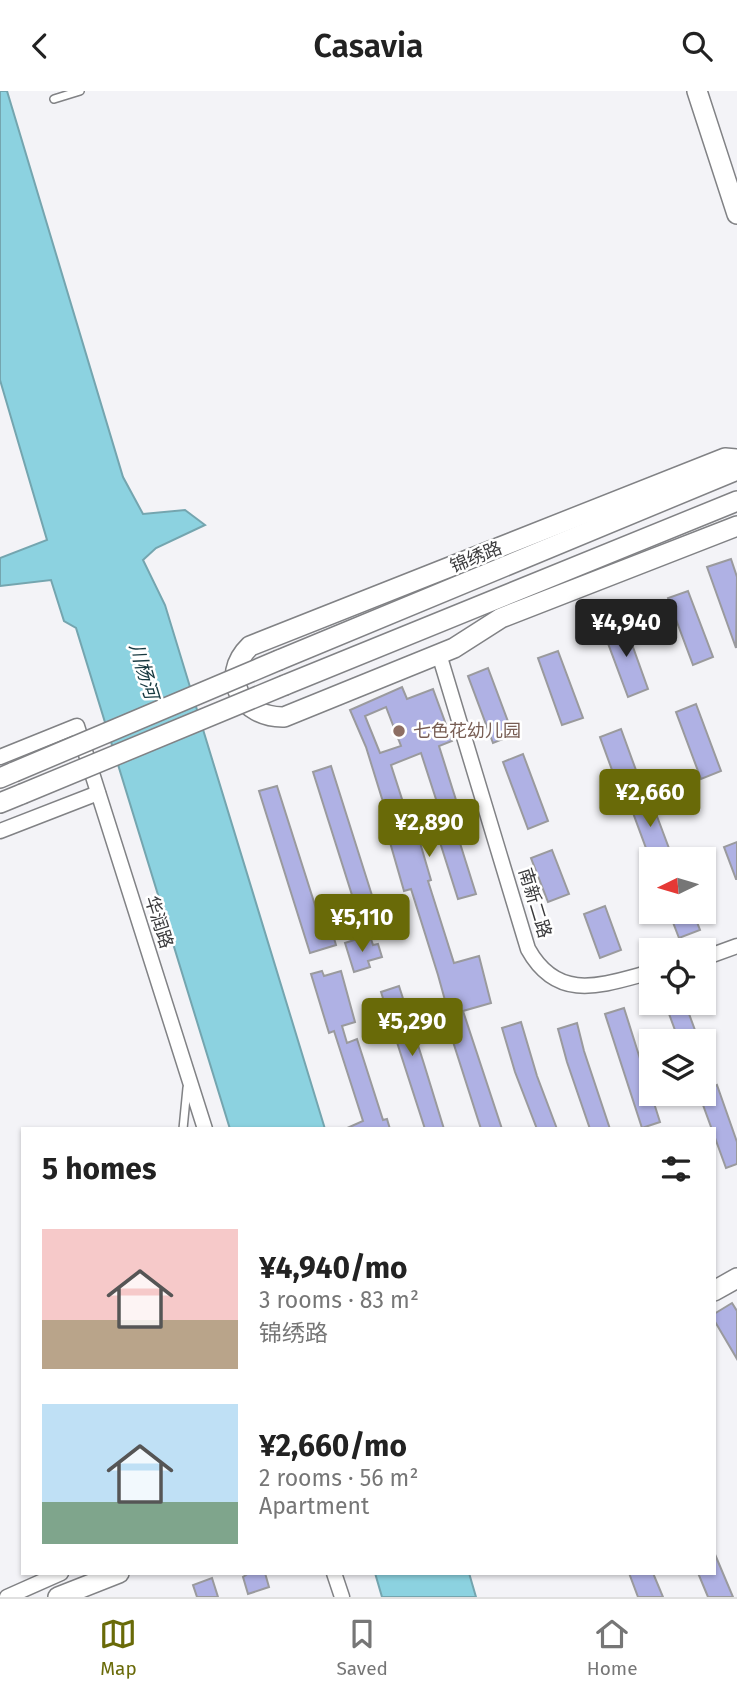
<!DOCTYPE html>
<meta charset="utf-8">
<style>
:root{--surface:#fff;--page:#f6f6f6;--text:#222;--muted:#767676;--line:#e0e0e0;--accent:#696a08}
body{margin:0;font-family:"Fira Sans","Noto Sans SC",sans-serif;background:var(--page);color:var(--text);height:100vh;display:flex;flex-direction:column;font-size:26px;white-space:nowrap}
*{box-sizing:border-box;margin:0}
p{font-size:23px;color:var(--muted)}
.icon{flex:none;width:38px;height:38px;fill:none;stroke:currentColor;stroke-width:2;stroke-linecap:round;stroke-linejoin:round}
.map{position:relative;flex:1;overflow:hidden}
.panel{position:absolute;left:21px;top:1036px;width:695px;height:448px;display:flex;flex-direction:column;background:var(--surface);border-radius:0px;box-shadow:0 2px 5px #0004}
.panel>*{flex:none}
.needle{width:46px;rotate:265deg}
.tools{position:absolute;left:639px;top:756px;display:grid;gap:14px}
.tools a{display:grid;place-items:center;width:77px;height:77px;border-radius:0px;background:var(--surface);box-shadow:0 2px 5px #0004;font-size:35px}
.price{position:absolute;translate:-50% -60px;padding:0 16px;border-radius:7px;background:var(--accent);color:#fff;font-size:23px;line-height:46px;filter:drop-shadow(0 2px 4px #0008)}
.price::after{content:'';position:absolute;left:50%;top:42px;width:21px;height:16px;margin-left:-10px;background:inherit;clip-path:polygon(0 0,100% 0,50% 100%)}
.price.current{background:#222;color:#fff}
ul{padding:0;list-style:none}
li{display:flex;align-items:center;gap:21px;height:175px;padding:0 21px}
li span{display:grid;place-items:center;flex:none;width:196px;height:140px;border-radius:0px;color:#555}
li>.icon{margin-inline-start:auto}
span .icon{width:84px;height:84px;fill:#fffc;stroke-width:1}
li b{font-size:30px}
h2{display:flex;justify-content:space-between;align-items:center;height:84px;padding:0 21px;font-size:30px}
header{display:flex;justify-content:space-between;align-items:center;height:91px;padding:0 21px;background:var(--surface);font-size:32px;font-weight:600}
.tab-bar{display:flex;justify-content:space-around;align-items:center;height:98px;border-top:2px solid var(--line);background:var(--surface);font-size:19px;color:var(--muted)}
.tab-bar a{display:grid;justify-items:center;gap:4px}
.tab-bar .current{color:var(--accent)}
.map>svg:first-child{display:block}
.water{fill:#8cd2e0;stroke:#74a5af;stroke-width:2}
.building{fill:#afb1e4;stroke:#9a9a9d;stroke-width:2;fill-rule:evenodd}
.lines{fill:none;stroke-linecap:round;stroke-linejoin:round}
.lane-casing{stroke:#818285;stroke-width:10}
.street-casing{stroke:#818285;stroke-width:17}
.secondary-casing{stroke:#818285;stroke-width:22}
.lane{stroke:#fff;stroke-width:7}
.street{stroke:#fff;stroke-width:14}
.secondary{stroke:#fff;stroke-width:19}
.secondary-bridge-casing{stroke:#818285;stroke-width:22;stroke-linecap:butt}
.secondary-bridge{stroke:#fff;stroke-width:19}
.education-dot{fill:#8d6e63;stroke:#fff;stroke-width:2.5}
.labels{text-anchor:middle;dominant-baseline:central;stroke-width:5;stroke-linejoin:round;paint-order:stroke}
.street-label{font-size:18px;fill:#3b3b3d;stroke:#fff}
.education-label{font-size:18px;fill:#785e54;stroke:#fff;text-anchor:start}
.water-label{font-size:19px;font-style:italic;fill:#173940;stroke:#fff}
</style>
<header><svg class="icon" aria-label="back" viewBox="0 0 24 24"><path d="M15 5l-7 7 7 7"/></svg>Casavia<svg class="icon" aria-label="search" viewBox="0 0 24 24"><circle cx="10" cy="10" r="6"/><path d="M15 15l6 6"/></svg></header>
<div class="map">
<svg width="737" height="1506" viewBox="0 0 737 1506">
<rect width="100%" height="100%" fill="#f3f3f7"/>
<g class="water">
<path d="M0 0H7L123 386 143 423 185 419 205 434 156 457 143 469 165 514 325 1038H230L76 537 64 530 51 489 0 495V467L47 449 0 289Z"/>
<path d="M375 1482H469L476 1506H382Z"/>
</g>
<g class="building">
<path d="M731 468 737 486 736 557 707 476Z"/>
<path d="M688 500 713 566 693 574 668 507Z"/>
<path d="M624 531 648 598 628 606 603 539Z"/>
<path d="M558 560 583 627 562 634 538 567Z"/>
<path d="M488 577 513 644 493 652 468 585Z"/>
<path d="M402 596 407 608 433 598 452 650 439 655 462 728 453 730 476 803 458 808 437 742 446 739 421 662 391 674 412 739 416 738 431 789 428 790 454 872 479 865 491 912 463 920 502 1038H481L447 932 451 931 438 884 411 798 404 800 387 741 392 740 366 656 350 619ZM386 616 401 655 380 662 365 625Z"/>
<path d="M696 613 721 680 701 688 676 621Z"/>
<path d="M621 638 637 682 616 690 600 646Z"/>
<path d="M523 663 548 730 528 738 503 671Z"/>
<path d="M331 675 376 817 358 823 313 681Z"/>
<path d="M277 695 322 836 330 834 336 854 310 862 259 700Z"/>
<path d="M649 704 673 768H650L629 711Z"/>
<path d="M737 751V788H736L724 756Z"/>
<path d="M552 759 569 803 548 811 531 767Z"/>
<path d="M605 815 621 859 600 867 584 823Z"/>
<path d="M669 821H693L700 839 679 847Z"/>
<path d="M357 848 358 852 371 848 373 854 378 853 382 866 368 870 370 876 354 881 345 852Z"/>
<path d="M322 880 324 885 341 880 355 931 342 935 347 952 357 948 383 1029 387 1028 390 1038H345L363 1030 334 940 329 942 311 883Z"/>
<path d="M399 895 424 973 444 1038H425L402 967 381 901Z"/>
<path d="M665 912H685L699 950H679Z"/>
<path d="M624 917 660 1031 642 1037 605 923Z"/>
<path d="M521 931 537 985 557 1038H537L515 981 502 937Z"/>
<path d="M577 932 584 960 610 1038H590L567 971 558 938Z"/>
<path d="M717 994 737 1051V1073L726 1077 699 1003Z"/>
<path d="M732 1212 737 1220V1268L714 1229V1223Z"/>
<path d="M714 1461 733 1506H708L698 1482H714Z"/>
<path d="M249 1482H265L269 1496 248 1503 243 1486Z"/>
<path d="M629 1482H653L663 1506H638Z"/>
<path d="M212 1487 218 1506H197L193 1494Z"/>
</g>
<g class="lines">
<g class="lane-casing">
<g id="lane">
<path d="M54 8 80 0"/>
<path d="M183 1038 187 997"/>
</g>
</g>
<g class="street-casing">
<g id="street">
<path d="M439 563 528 858C558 912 602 894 651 881"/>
<path d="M0 666 77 635 205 1038"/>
<path d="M0 740 98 702"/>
<path d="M704 867 737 855"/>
<path d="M334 1482 342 1506"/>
<path d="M7 1506 61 1482"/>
</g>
</g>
<g class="secondary-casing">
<g id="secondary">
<path d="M697 0 737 123"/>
<path d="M737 368 725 367 250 555C218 586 242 627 284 626L454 557 501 527 737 435"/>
<path d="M279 569 737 379"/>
<path d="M285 594 737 410"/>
<path d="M0 687 14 681"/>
<path d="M0 712 22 703"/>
<path d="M714 1200 737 1187"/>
<path d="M58 1506 119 1482"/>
</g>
</g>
<use href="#lane" class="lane"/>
<use href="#street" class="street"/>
<use href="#secondary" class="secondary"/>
<g class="secondary-bridge-casing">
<g id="secondary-bridge">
<path d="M14 681 279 569"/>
<path d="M22 703 285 594"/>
</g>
</g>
<use href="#secondary-bridge" class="secondary-bridge"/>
</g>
<circle class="education-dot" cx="399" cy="640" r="7"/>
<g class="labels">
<g class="street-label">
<text transform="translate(476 466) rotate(-22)">锦绣路</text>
<text transform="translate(535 812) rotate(73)">南新二路</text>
<text transform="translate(159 831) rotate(72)">华润路</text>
</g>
<g class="education-label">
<text x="413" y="640">七色花幼儿园</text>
</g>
<g class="water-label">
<text transform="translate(144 580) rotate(73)">川杨河</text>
</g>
</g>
</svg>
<div class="tools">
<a><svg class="needle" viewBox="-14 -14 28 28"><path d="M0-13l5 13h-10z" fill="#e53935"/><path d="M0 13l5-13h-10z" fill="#767676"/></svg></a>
<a><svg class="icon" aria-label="locate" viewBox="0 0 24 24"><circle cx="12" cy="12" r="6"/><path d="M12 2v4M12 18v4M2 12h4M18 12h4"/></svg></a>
<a><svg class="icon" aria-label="layers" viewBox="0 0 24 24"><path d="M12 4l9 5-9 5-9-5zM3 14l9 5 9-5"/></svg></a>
</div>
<b class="price current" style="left:626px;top:568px">¥4,940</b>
<b class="price" style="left:650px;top:738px">¥2,660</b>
<b class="price" style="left:429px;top:768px">¥2,890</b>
<b class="price" style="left:362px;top:863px">¥5,110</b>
<b class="price" style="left:412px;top:967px">¥5,290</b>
<section class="panel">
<h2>5 homes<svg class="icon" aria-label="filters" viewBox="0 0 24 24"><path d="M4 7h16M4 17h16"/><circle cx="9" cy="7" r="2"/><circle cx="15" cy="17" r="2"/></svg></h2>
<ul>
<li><span style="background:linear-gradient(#f6c9c9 65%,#b9a48a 0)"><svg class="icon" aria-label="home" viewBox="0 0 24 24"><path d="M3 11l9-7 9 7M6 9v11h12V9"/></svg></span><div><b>¥4,940/mo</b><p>3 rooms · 83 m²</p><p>锦绣路</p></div></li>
<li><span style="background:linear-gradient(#bfe0f5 70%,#7fa58c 0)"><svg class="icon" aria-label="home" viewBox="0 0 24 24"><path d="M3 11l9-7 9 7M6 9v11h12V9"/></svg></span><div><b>¥2,660/mo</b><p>2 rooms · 56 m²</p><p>Apartment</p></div></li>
</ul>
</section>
</div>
<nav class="tab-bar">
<a class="current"><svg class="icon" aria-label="map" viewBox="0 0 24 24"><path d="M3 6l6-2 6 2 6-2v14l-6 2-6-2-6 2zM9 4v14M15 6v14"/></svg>Map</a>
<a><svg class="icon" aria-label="saved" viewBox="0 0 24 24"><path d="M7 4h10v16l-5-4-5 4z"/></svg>Saved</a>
<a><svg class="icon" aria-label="home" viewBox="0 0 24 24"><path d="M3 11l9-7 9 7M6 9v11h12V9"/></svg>Home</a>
</nav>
